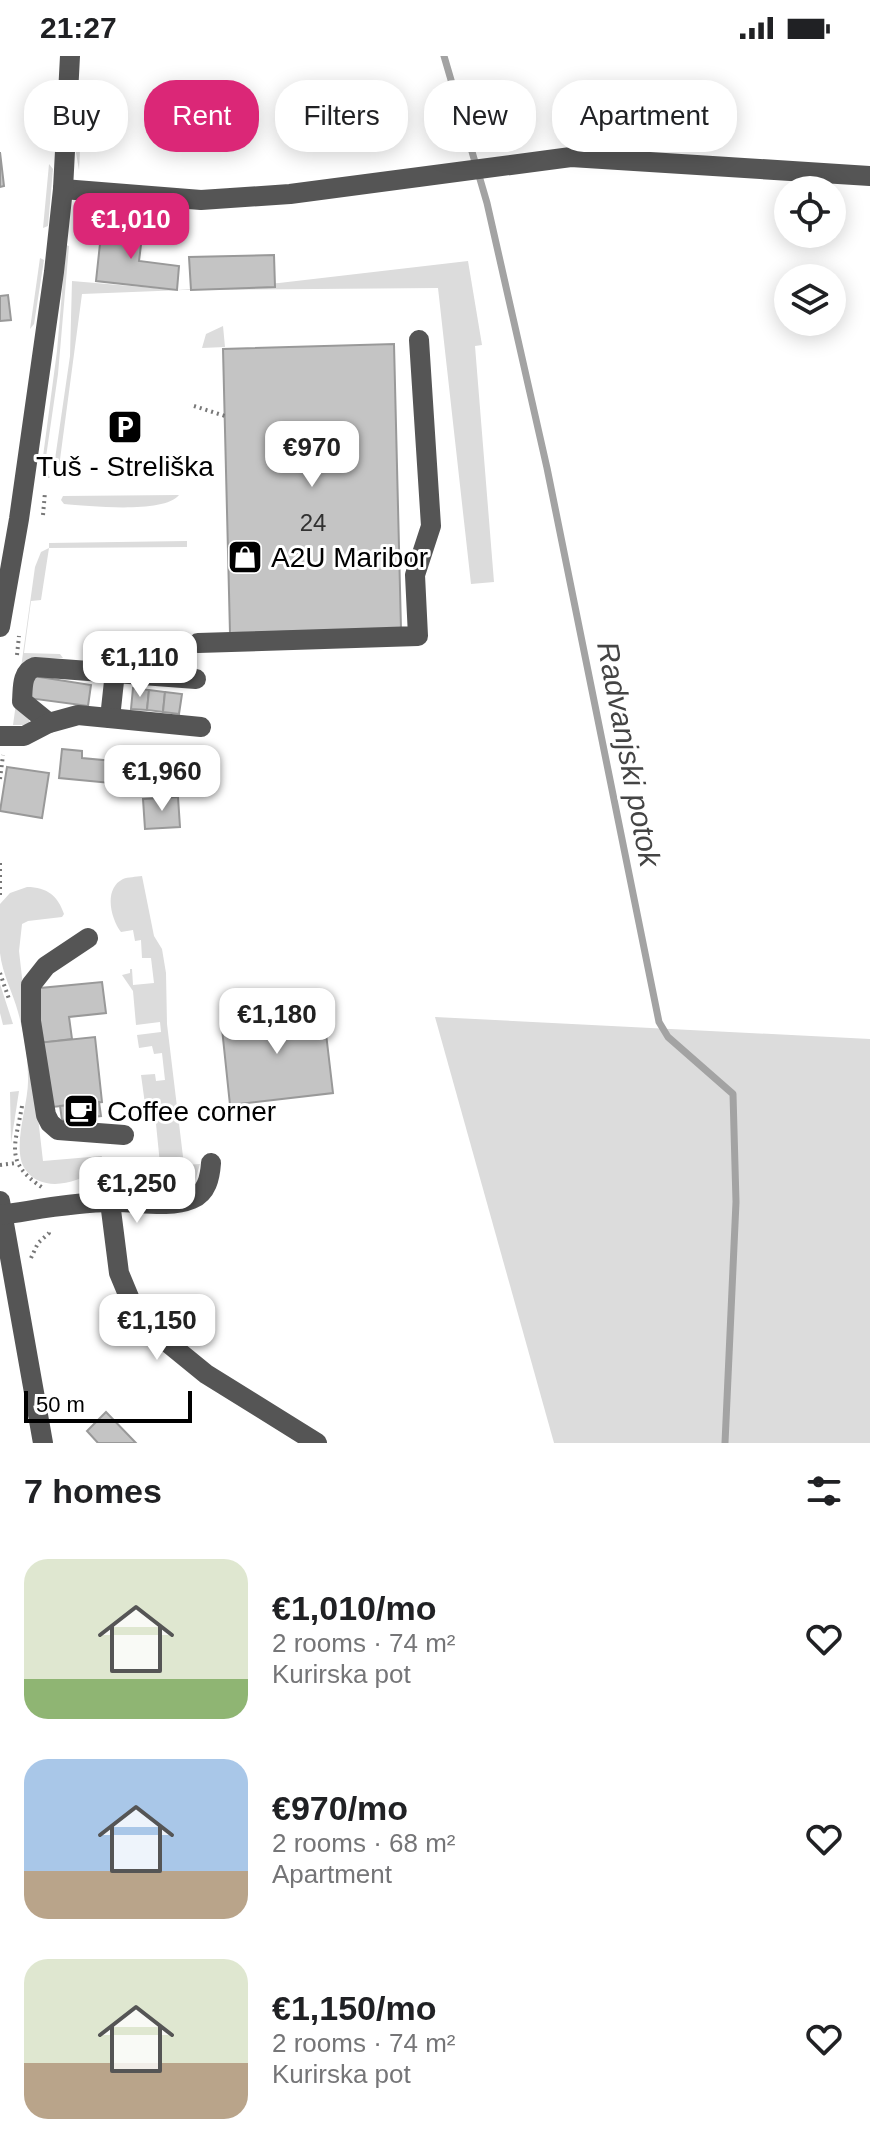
<!DOCTYPE html>
<meta charset="utf-8">
<style>
:root{--surface:#fff;--page:#f2f2f2;--text:#202124;--muted:#757577;--accent:#db2777}
body{margin:0;font-family:Helvetica,sans-serif;background:var(--page);color:var(--text);height:100vh;display:flex;flex-direction:column;font-size:30px;white-space:nowrap}
*{box-sizing:border-box;margin:0}
p{font-size:26px;color:var(--muted)}
.icon{flex:none;width:44px;height:44px;fill:none;stroke:currentColor;stroke-width:2;stroke-linecap:round;stroke-linejoin:round}
.map{position:relative;height:1387px;overflow:hidden}
.drawer{display:flex;flex-direction:column;background:var(--surface);flex:1}
.drawer>*{flex:none}
.hud{position:absolute;left:24px;top:24px;width:822px;height:72px;display:flex;gap:16px}
.controls{position:absolute;left:774px;top:120px;display:grid;gap:16px}
.controls a{display:grid;place-items:center;width:72px;height:72px;border-radius:50%;background:var(--surface);box-shadow:0 4px 20px #0003;font-size:40px}
.scale{position:absolute;left:24px;bottom:20px;width:168px;box-sizing:border-box;padding-left:8px;border:4px solid #000;border-top:0;font-size:22px;line-height:28px;white-space:nowrap;color:#000;-webkit-text-stroke:6px #fff;paint-order:stroke}
.price{position:absolute;translate:-50% -68px;padding:0 18px;border-radius:16px;background:#fff;color:#222;font-size:26px;line-height:52px;filter:drop-shadow(0 2px 4px #0008)}
.price::after{content:'';position:absolute;left:50%;top:48px;width:24px;height:18px;margin-left:-12px;background:inherit;clip-path:polygon(0 0,100% 0,50% 100%)}
.price.active{background:var(--accent);color:#fff}
ul{padding:0;list-style:none}
li{display:flex;align-items:center;gap:24px;height:200px;padding:0 24px}
li span{display:grid;place-items:center;flex:none;width:224px;height:160px;border-radius:24px;color:#555}
li>.icon{margin-inline-start:auto}
span .icon{width:96px;height:96px;fill:#fffc;stroke-width:1}
li b{font-size:34px}
h2{display:flex;justify-content:space-between;align-items:center;height:96px;padding:0 24px;font-size:34px}
.tag{padding:0 28px;border-radius:32px;background:var(--surface);box-shadow:0 4px 20px #0003;font-size:28px;line-height:72px}
.tag.active{background:var(--accent);color:#fff}
.status{display:flex;justify-content:space-between;align-items:center;height:56px;padding:0 40px;background:var(--surface);direction:ltr}
.status svg{height:22px;fill:currentColor}
.map>svg:first-child{display:block}
.green{fill:#dcdcdc}
.lines{fill:none;stroke-linecap:round;stroke-linejoin:round}
.stream{stroke:#a3a3a3;stroke-width:7}
.building{fill:#c4c4c4;stroke:#999;stroke-width:2}
.path{stroke:#777;stroke-width:4;stroke-dasharray:2 4;stroke-linecap:butt}
.minor{stroke:#555;stroke-width:20}
.labels{text-anchor:middle;dominant-baseline:central;stroke-width:6;stroke-linejoin:round;paint-order:stroke}
.number-label{font-size:24px;fill:#313131}
.poi-label{font-size:28px;fill:#000;stroke:#fff;text-anchor:start}
.water-label{font-size:30px;font-style:italic;fill:#444;stroke:#fff}
</style>
<div class="status"><b>21:27</b><svg viewBox="0 0 49 12"><path d="M0 12V9h3v3zM5 12V6h3v6zM10 12V3h3v9zM15 12V0h3v12zM26 1h20v11H26zM47 4h2v5h-2z"/></svg></div>
<div class="map">
<svg width="870" height="1387" viewBox="0 0 870 1387">
<rect width="100%" height="100%" fill="#fff"/>
<g class="green">
<path d="M52 37 57 38 54 89 49 88Z"/>
<path d="M83 38 79 114 76 97 78 41Z"/>
<path d="M49 108 53 113 48 170 43 172Z"/>
<path d="M66 189 69 190 58 318 45 408H42L57 295Z"/>
<path d="M40 202 44 204 34 268 30 273Z"/>
<path d="M468 205 482 289 475 290 494 526 471 528 438 232 183 234 82 238 59 411 54 410 70 300 72 225 177 234 279 227Z"/>
<path d="M223 270 225 291 202 292 206 278Z"/>
<path d="M179 439C164 458 89 450 64 448L61 444 63 440Z"/>
<path d="M187 485V491L49 492 41 544 31 545 24 597 60 598 63 602H35L29 669H13L35 511 41 496 49 492V487Z"/>
<path d="M142 820 154 880 162 893 166 917 167 968 184 1109 200 1108 194 1128 181 1135 155 1129 146 1120 161 1118 154 1048H145L141 1019 155 1018 156 1025 165 1024 162 997 154 998 152 990 139 992 137 979 161 976 160 966 136 969 133 935 122 919 130 917V913H132L133 929 154 927 151 902H142L141 884 135 885 133 874 121 876C111 863 103 833 123 823 128 821 136 821 142 820Z"/>
<path d="M27 831C47 831 58 840 64 858L62 861 28 865 22 868 19 895 43 1105 102 1100 96 1114C76 1128 41 1137 25 1113 11 1092 29 1048 28 1023 28 1001 24 977 18 956 13 937 2 917 0 897 0 881 0 864 0 848L10 837Z"/>
<path d="M0 928 13 968 3 969 0 957Z"/>
<path d="M435 961 870 983V1387H554Z"/>
<path d="M19 1035 11 1087 10 1036Z"/>
</g>
<g class="lines">
<path class="stream" d="M444 0 487 147 547 412 659 966 668 981 733 1038 736 1146 725 1387"/>
</g>
<g class="building">
<path d="M0 96 4 130 0 131Z"/>
<path d="M102 169 143 173 139 205 179 210 177 234 96 225Z"/>
<path d="M274 199 275 231 191 234 189 201Z"/>
<path d="M8 239 11 264 0 265V240Z"/>
<path d="M394 288 401 573 230 577 223 293Z"/>
<path d="M33 620 91 629 88 650 28 642Z"/>
<path d="M133 632 149 634 147 654 131 653Z"/>
<path d="M149 634 165 636 163 656 147 654Z"/>
<path d="M165 636 182 638 179 658 163 656Z"/>
<path d="M62 693 82 695V702L124 706 121 728 59 722Z"/>
<path d="M7 711 49 717 42 762 0 755Z"/>
<path d="M178 741 180 771 145 773 143 743Z"/>
<path d="M102 926 106 957 69 961 72 983 40 987 30 933Z"/>
<path d="M323 952 333 1037 230 1049 221 963Z"/>
<path d="M95 981 102 1046 52 1051 27 988Z"/>
<path d="M99 1046 101 1060 62 1064 60 1050Z"/>
<path d="M106 1356 136 1387H98L87 1375Z"/>
</g>
<g class="lines">
<g class="path">
<path d="M194 350 225 360"/>
<path d="M47 420 64 417"/>
<path d="M43 459 45 436"/>
<path d="M17 599 19 580"/>
<path d="M0 723 3 699"/>
<path d="M0 807V839"/>
<path d="M0 917 9 943"/>
<path d="M22 1050C15 1091 4 1106 43 1132"/>
<path d="M0 1109 17 1107"/>
<path d="M31 1202 38 1187 49 1177V1173"/>
</g>
<g class="minor">
<path d="M63 133 201 144 290 138 571 101 870 120"/>
<path d="M0 571 19 463 54 216 63 133 70 0"/>
<path d="M198 587 418 580 415 519 431 470 419 284"/>
<path d="M110 662 115 616"/>
<path d="M49 667 22 645C23 633 21 616 35 611L196 623"/>
<path d="M0 680H24L49 667 78 659 201 671"/>
<path d="M88 882 46 910 31 929V965L46 1059 50 1067 58 1074 124 1079"/>
<path d="M0 1145 43 1387"/>
<path d="M110 1146 119 1217 134 1253 168 1287 206 1318 317 1387"/>
<path d="M0 1159C36 1154 74 1146 111 1146 136 1145 168 1153 192 1143 207 1137 210 1121 211 1107"/>
</g>
</g>
<defs>
<g id="parking-square" transform="scale(1.8)"><rect x="-9" y="-9" width="18" height="18" rx="4" fill="#000" stroke="#fff"/><path d="M-3.5-5.5H1a3.5 3.5 0 0 1 0 7H-1V5.5H-3.5ZM-1-3.4V-.6H.8a1.4 1.4 0 0 0 0-2.8Z" fill="#fff"/></g>
<g id="shop-square" transform="scale(1.8)"><rect x="-9" y="-9" width="18" height="18" rx="4" fill="#000" stroke="#fff"/><path d="M-5-2.5h2.3a2.7 3.5 0 0 1 5.4 0H5L5.5 6h-11ZM-1.5-2.5h3a1.5 2.3 0 0 0-3 0Z" fill="#fff"/></g>
<g id="cafe-square" transform="scale(1.8)"><rect x="-9" y="-9" width="18" height="18" rx="4" fill="#000" stroke="#fff"/><path d="M-5.5-4.5H6V0H3Q3 3.5 0 3.5H-2.5Q-5.5 3.5-5.5 0ZM3-3.2v2h1.7v-2ZM-6 4.5H4V6H-6Z" fill="#fff"/></g>
</defs>
<g fill-rule="evenodd">
<use href="#parking-square" x="125" y="371"/>
<use href="#shop-square" x="245" y="501"/>
<use href="#cafe-square" x="81" y="1055"/>
</g>
<g class="labels">
<g class="number-label">
<text x="313" y="466">24</text>
</g>
<g class="poi-label">
<text x="125" y="410" text-anchor="middle">Tuš - Streliška</text>
<text x="271" y="501">A2U Maribor</text>
<text x="107" y="1055">Coffee corner</text>
</g>
<g class="water-label">
<text transform="translate(629 698) rotate(79)">Radvanjski potok</text>
</g>
</g>
</svg>
<div class="controls">
<a><svg class="icon" aria-label="locate" viewBox="0 0 24 24"><circle cx="12" cy="12" r="6"/><path d="M12 2v4M12 18v4M2 12h4M18 12h4"/></svg></a>
<a><svg class="icon" aria-label="layers" viewBox="0 0 24 24"><path d="M12 4l9 5-9 5-9-5zM3 14l9 5 9-5"/></svg></a>
</div>
<div class="scale">50 m</div>
<b class="price active" style="left:131px;top:205px">€1,010</b>
<b class="price" style="left:312px;top:433px">€970</b>
<b class="price" style="left:140px;top:643px">€1,110</b>
<b class="price" style="left:162px;top:757px">€1,960</b>
<b class="price" style="left:277px;top:1000px">€1,180</b>
<b class="price" style="left:137px;top:1169px">€1,250</b>
<b class="price" style="left:157px;top:1306px">€1,150</b>
<div class="hud">
<a class="tag">Buy</a>
<a class="tag active">Rent</a>
<a class="tag">Filters</a>
<a class="tag">New</a>
<a class="tag">Apartment</a>
</div>
</div>
<section class="drawer">
<h2>7 homes<svg class="icon" aria-label="filters" viewBox="0 0 24 24"><path d="M4 7h16M4 17h16"/><circle cx="9" cy="7" r="2"/><circle cx="15" cy="17" r="2"/></svg></h2>
<ul>
<li><span style="background:linear-gradient(#dfe7d0 75%,#8fb573 0)"><svg class="icon" aria-label="home" viewBox="0 0 24 24"><path d="M3 11l9-7 9 7M6 9v11h12V9"/></svg></span><div><b>€1,010/mo</b><p>2 rooms · 74 m²</p><p>Kurirska pot</p></div><svg class="icon" aria-label="heart" viewBox="0 0 24 24"><path d="M12 20l-8-8c-3-5 5-10 8-4 3-6 11-1 8 4z"/></svg></li>
<li><span style="background:linear-gradient(#a9c7e8 70%,#b9a48a 0)"><svg class="icon" aria-label="home" viewBox="0 0 24 24"><path d="M3 11l9-7 9 7M6 9v11h12V9"/></svg></span><div><b>€970/mo</b><p>2 rooms · 68 m²</p><p>Apartment</p></div><svg class="icon" aria-label="heart" viewBox="0 0 24 24"><path d="M12 20l-8-8c-3-5 5-10 8-4 3-6 11-1 8 4z"/></svg></li>
<li><span style="background:linear-gradient(#dfe7d0 65%,#b9a48a 0)"><svg class="icon" aria-label="home" viewBox="0 0 24 24"><path d="M3 11l9-7 9 7M6 9v11h12V9"/></svg></span><div><b>€1,150/mo</b><p>2 rooms · 74 m²</p><p>Kurirska pot</p></div><svg class="icon" aria-label="heart" viewBox="0 0 24 24"><path d="M12 20l-8-8c-3-5 5-10 8-4 3-6 11-1 8 4z"/></svg></li>
</ul>
</section>
